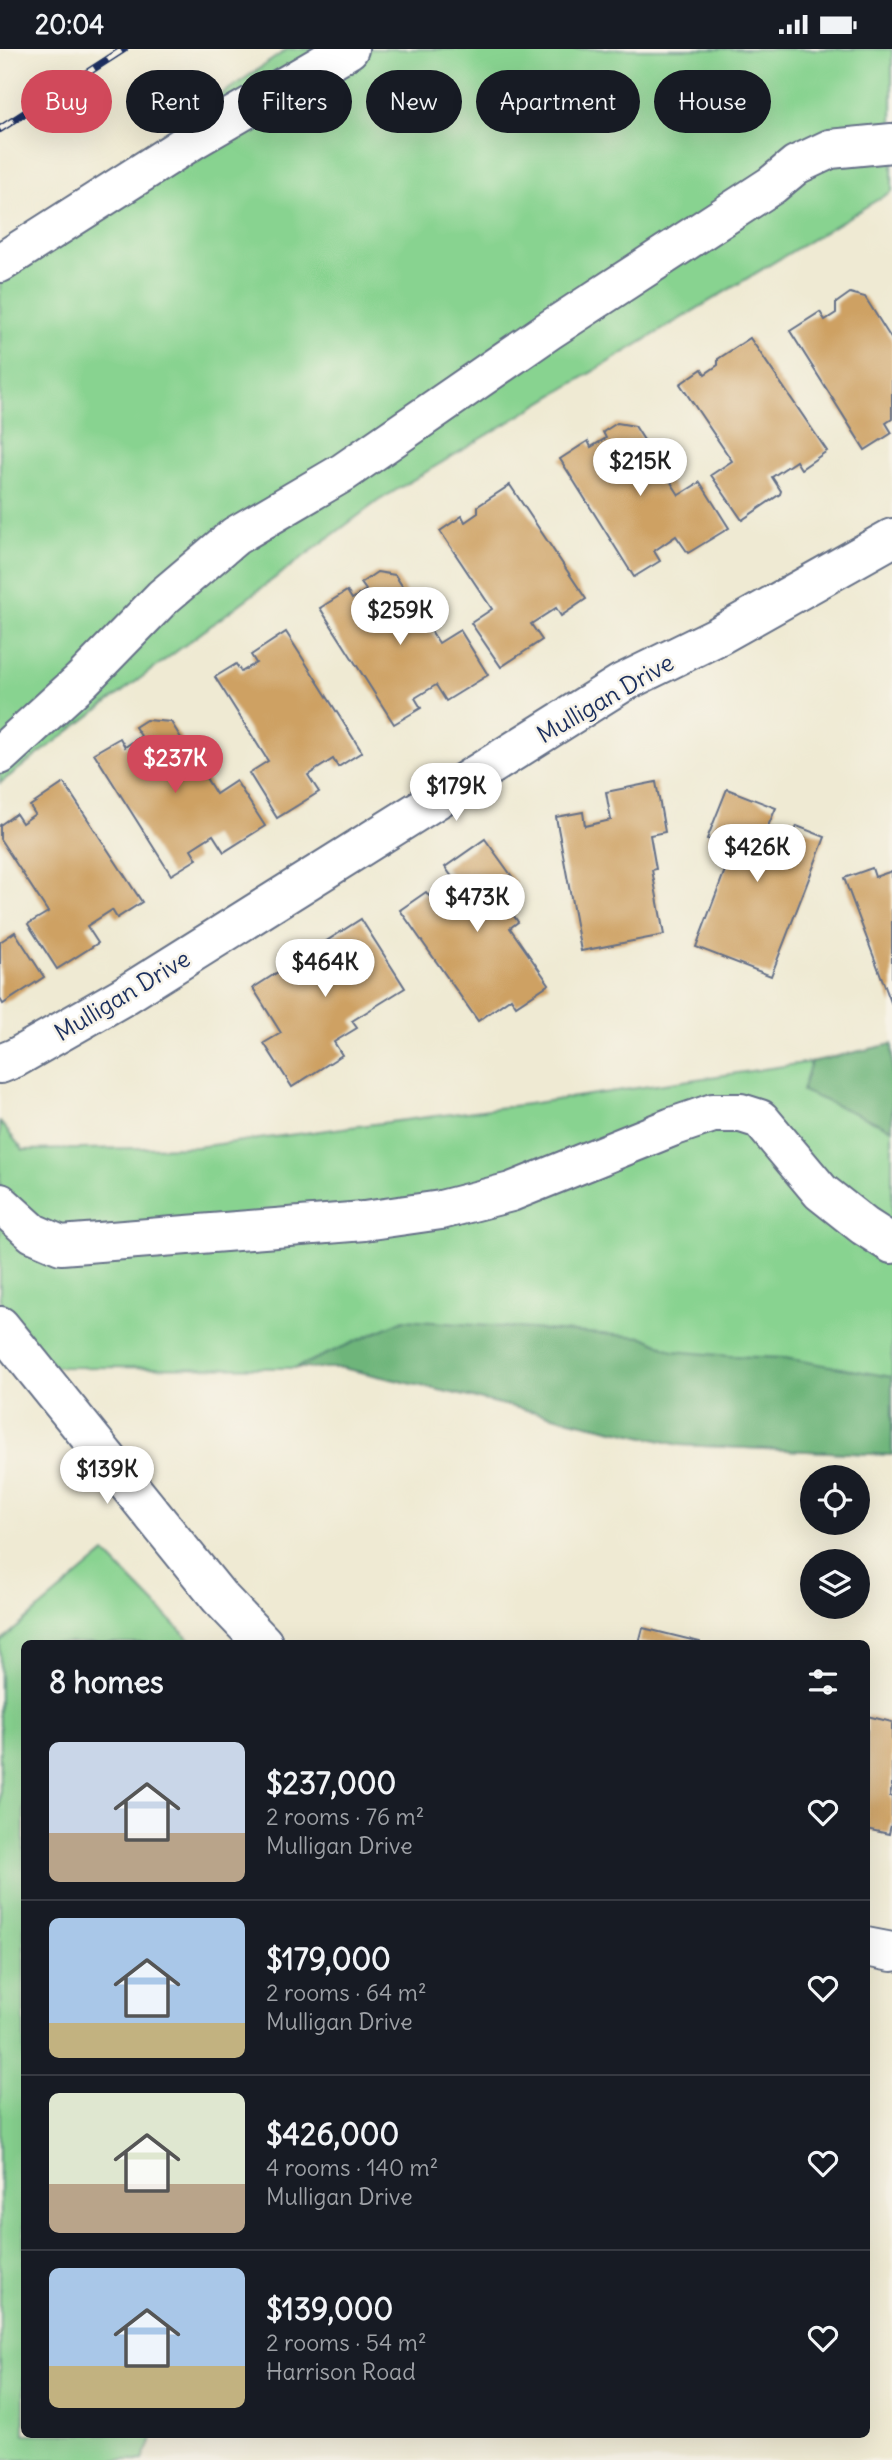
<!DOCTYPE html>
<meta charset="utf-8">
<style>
:root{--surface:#171b24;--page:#242831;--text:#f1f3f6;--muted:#9ea1a6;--line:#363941;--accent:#d1495b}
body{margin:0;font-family:Delius,sans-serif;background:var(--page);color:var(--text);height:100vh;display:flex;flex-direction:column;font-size:26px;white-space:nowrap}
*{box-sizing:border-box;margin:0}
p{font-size:23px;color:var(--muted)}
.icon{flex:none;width:38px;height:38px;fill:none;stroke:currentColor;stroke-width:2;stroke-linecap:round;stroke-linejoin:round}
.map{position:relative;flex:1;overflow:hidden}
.sheet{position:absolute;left:21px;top:1591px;width:849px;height:798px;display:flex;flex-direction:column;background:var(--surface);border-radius:10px;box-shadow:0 7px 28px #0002}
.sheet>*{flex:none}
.top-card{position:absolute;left:21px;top:21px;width:850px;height:63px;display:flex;gap:14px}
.fabs{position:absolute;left:800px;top:1416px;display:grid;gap:14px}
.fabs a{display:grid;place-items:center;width:70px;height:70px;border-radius:50%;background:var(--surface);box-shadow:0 7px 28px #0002;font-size:35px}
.price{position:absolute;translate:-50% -60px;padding:0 16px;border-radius:24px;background:#fff;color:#222;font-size:23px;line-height:46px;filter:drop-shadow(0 2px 4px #0008)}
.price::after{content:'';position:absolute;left:50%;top:42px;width:21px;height:16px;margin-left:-10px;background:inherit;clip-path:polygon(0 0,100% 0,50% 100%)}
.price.current{background:var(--accent);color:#fff}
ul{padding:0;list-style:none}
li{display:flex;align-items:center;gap:21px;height:175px;padding:0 28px}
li+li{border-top:2px solid var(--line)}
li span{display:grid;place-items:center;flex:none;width:196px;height:140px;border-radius:10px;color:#555}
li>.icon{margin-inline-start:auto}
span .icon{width:84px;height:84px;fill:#fffc;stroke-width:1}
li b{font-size:30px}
h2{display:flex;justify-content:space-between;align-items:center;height:84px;padding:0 28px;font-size:30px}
.pill{padding:0 24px;border-radius:32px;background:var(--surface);box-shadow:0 7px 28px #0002;font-size:24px;line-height:63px}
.pill.current{background:var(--accent);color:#fff}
.status{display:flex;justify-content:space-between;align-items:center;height:49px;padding:0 35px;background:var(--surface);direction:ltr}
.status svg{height:19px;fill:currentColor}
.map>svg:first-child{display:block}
.green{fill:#88d390;stroke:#528177;stroke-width:2}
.forest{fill:#6eb57a;stroke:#44726c;stroke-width:2}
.building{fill:#cea164}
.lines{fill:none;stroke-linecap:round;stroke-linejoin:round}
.minor-casing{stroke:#657087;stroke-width:42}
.minor{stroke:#fff;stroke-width:38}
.rail-casing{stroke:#1b2f5e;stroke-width:8}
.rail{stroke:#f7f3e8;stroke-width:5;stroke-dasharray:16;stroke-linecap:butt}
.labels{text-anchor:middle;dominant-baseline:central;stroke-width:5;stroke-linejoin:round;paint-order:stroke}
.street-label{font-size:24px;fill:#1b2f5e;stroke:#f7f3e8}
</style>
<div class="status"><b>20:04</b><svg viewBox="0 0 49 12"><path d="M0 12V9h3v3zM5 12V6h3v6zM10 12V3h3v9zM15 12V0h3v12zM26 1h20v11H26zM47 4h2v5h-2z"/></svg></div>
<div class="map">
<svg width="892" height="2411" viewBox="0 0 892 2411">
<rect width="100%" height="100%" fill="#f7f3e8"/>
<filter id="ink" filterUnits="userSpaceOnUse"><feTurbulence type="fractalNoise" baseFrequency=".0143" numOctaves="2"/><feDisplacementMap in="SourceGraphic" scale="14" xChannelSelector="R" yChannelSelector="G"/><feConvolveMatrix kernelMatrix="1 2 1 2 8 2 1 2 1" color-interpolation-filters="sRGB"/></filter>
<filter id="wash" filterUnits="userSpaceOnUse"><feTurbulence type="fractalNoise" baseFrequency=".00686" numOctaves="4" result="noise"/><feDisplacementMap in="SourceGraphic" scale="28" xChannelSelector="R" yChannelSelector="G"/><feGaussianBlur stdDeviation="1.57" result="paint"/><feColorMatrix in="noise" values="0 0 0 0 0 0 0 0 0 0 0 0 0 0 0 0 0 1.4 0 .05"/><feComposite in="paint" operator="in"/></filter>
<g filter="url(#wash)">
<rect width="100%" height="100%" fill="#efead3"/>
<g class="green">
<path d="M288 0H892V142L378 452 0 734V196Z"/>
<path d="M892 995V1406L680 1396 343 1319 54 1318 0 1251V1073L23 1101 196 1098 528 1055 811 1013Z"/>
<path d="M105 1504 193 1594H24V2385H155L143 2411H0V1593Z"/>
</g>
<g class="forest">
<path d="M892 995V1080L802 1042 811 1013Z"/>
<path d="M404 1271 644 1288 673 1302 730 1307 785 1309 892 1328V1406L680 1396 343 1319H295Z"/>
</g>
<g id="blocks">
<g class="building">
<path d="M850 244 865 248 892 291V370L886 374 892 384 865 401 790 282 820 263 825 271 836 264V254Z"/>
<path d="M750 289 827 402 801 420 796 412 772 428 781 442 780 445 742 471 711 426 732 412 680 335 702 320 705 325 718 316V310Z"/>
<path d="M617 374 635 377 679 446 700 433 729 479 688 504 676 487 654 502 660 512 634 528 560 410 588 392 591 398 606 389 603 383Z"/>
<path d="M510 436 586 550 561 567 556 559 531 575 542 591 501 618 471 574 492 560 440 482 462 467 465 473 478 464V457Z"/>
<path d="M377 523 395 526 439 594 460 581 488 626 446 652 436 636 415 649 421 659 394 675 320 559 347 542 352 550 366 541 361 534Z"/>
<path d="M286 583 362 703 338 718 333 710 308 726 319 743 277 769 249 724 268 712 215 628 236 615 241 623 256 614 251 606Z"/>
<path d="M146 671 171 673 216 745 236 732 265 777 224 803 213 786 191 800 197 810 171 826 94 704 120 689 125 698 141 687 135 678Z"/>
<path d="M656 733 665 783 650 786 656 820 652 821 664 886 581 902 556 768 583 763 585 777 611 771 606 743Z"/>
<path d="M64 734 142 853 117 869 112 861 87 877 98 894 57 920 28 875 48 863 0 790V776L16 765 22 774 35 765 30 757Z"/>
<path d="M727 740 776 759 768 777 793 787 797 777 825 788 771 927 696 898 733 800 707 790Z"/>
<path d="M485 790 516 833 499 845 518 873 510 879 549 935 516 957 511 949 478 972 400 861 426 843 432 851 457 835 445 818Z"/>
<path d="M872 819 875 828 892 822V956L844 829Z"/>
<path d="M361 870 405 939 352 972 357 979 334 993 342 1006 292 1038 264 994 281 984 253 939Z"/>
<path d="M15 883 44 928 3 955 0 950V893Z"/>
<path d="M643 1579 700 1593V1594H639Z"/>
<path d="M867 1667 892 1673V1737L890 1747 892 1748V1771L889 1785 866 1780Z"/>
</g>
</g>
</g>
<g filter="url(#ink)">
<use href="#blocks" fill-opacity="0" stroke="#657087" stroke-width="2"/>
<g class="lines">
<g class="minor-casing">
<g id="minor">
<path d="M0 214 196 89 349 0"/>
<path d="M0 706 82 631 163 548 235 487 344 423 548 282 772 136 796 116 830 100 892 94"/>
<path d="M0 1015 15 1009 122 948 622 634 718 587 892 489"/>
<path d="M0 1154 33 1184 61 1196 364 1172 441 1161 511 1143 672 1078 713 1064H741L760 1070 821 1143 864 1177 892 1195"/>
<path d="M0 1277 219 1548 263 1594"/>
<path d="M866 1898 892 1903"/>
</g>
</g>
<use href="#minor" class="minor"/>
<g class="rail-casing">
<path id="rail" d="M0 80 124 0"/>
</g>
<use href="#rail" class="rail"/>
</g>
</g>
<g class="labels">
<g class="street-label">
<text transform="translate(605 649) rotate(-30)">Mulligan Drive</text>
<text transform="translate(122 946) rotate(-31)">Mulligan Drive</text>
</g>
</g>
</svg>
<div class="fabs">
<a><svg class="icon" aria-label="locate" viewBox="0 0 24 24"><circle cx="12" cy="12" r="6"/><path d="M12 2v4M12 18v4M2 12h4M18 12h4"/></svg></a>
<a><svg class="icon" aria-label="layers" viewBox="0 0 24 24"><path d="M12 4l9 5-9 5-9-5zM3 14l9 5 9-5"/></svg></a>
</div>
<b class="price" style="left:640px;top:449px">$215K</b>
<b class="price" style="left:400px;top:598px">$259K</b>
<b class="price current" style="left:175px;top:746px">$237K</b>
<b class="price" style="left:456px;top:774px">$179K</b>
<b class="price" style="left:757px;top:835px">$426K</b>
<b class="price" style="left:477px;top:885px">$473K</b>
<b class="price" style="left:325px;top:950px">$464K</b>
<b class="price" style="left:107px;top:1457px">$139K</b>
<div class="top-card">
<a class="pill current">Buy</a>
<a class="pill">Rent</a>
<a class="pill">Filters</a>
<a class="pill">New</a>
<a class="pill">Apartment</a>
<a class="pill">House</a>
</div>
<section class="sheet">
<h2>8 homes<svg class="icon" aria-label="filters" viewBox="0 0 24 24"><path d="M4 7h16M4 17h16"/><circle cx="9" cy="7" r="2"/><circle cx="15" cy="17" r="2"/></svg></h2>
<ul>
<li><span style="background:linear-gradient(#c9d6e8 65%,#b9a48a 0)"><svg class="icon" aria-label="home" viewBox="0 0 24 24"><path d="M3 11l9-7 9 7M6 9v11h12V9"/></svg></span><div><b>$237,000</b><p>2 rooms · 76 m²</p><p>Mulligan Drive</p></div><svg class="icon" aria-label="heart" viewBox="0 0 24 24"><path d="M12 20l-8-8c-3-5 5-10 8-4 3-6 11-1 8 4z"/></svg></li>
<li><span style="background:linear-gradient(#a9c7e8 75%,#c2b280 0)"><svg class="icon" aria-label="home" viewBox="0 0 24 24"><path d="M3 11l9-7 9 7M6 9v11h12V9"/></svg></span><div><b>$179,000</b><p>2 rooms · 64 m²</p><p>Mulligan Drive</p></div><svg class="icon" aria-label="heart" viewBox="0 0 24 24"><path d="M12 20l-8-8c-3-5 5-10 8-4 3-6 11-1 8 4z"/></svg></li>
<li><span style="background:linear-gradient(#dfe7d0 65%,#b9a48a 0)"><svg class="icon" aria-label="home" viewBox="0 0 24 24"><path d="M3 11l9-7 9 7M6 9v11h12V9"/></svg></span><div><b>$426,000</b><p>4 rooms · 140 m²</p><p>Mulligan Drive</p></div><svg class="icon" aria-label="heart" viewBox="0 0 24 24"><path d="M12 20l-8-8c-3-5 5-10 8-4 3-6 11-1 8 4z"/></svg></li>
<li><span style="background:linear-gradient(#a9c7e8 70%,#c2b280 0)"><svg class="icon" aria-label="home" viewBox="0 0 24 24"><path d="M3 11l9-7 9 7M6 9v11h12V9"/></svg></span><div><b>$139,000</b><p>2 rooms · 54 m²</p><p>Harrison Road</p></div><svg class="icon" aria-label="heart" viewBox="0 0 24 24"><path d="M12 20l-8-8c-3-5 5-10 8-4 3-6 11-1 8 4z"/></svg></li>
</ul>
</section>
</div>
